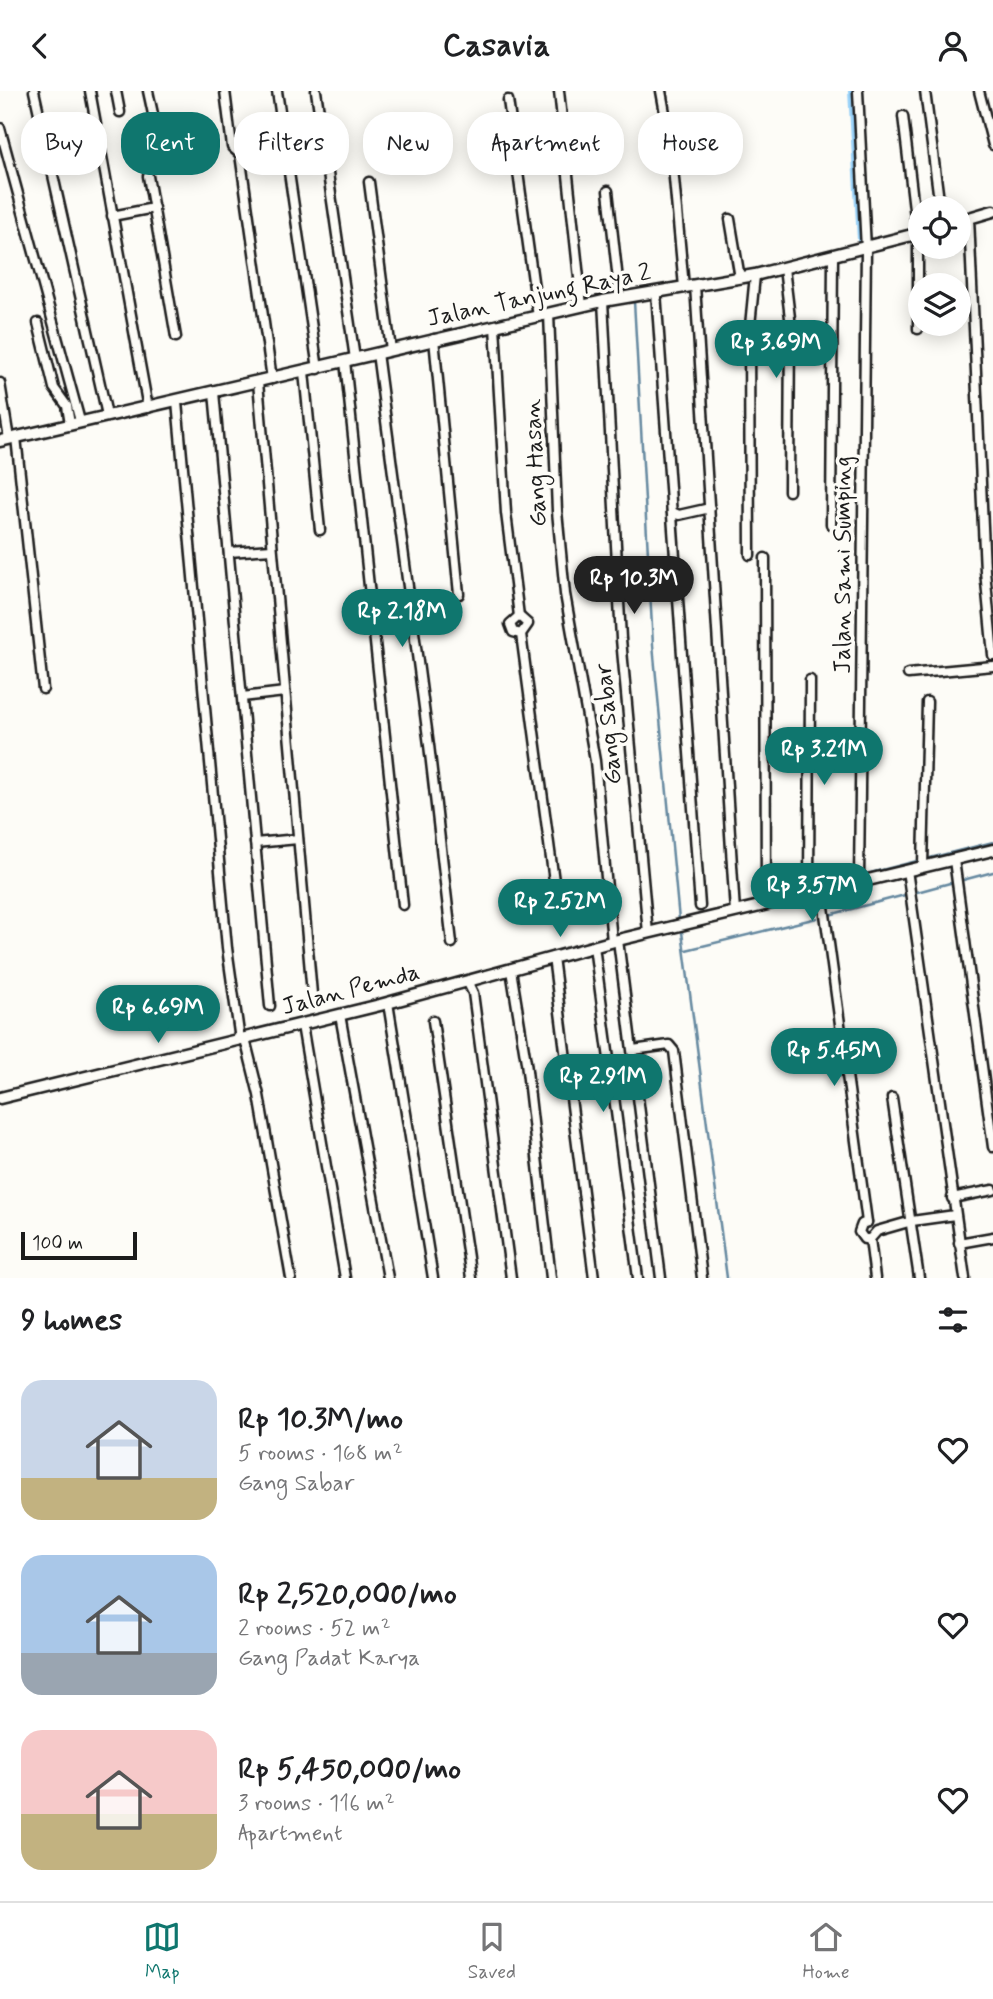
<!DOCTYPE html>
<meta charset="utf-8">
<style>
:root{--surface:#fff;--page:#f2f2f2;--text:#202124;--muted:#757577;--line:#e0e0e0;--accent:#0f766e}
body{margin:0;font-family:Mynerve,sans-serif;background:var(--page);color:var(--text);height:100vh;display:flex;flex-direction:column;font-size:26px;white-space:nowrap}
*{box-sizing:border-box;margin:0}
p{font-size:23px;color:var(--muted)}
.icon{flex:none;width:38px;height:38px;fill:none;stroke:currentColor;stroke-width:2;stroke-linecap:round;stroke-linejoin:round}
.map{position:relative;height:1187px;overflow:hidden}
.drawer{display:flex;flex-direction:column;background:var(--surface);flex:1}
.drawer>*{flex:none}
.guide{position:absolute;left:21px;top:21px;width:952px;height:63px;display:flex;gap:14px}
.fabs{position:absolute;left:908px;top:105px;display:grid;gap:14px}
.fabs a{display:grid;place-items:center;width:63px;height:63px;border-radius:50%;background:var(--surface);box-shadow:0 4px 18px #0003;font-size:35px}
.scale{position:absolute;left:21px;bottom:18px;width:116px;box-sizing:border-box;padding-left:7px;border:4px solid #1c1c1c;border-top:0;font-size:19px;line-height:24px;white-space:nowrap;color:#1c1c1c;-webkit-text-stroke:5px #fdfcf7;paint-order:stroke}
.price{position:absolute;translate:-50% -60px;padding:0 16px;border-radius:24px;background:var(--accent);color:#fff;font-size:23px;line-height:46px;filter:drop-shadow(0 2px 4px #0008)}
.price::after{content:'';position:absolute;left:50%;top:42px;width:21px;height:16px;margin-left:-10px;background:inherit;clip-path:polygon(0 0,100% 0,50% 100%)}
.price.active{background:#222;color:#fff}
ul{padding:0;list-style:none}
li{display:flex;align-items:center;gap:21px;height:175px;padding:0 21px}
li span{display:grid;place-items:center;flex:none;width:196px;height:140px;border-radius:21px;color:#555}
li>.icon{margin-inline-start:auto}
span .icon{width:84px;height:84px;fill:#fffc;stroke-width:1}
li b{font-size:30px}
h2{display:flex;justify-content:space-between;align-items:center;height:84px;padding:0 21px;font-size:30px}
.tag{padding:0 24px;border-radius:28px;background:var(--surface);box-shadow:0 4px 18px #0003;font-size:24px;line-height:63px}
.tag.active{background:var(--accent);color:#fff}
header{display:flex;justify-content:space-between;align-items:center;height:91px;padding:0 21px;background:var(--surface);font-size:32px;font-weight:700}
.dock{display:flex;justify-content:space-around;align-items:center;height:98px;border-top:2px solid var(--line);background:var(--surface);font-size:19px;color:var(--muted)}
.dock a{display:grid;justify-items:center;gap:4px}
.dock .active{color:var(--accent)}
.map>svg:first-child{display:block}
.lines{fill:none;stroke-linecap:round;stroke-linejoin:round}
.stream{stroke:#6689a0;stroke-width:2.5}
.canal{stroke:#98d1f8;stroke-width:8}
.minor-casing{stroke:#1c1c1c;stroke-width:13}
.tertiary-casing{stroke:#1c1c1c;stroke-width:15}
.minor{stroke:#fdfcf7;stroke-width:8}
.tertiary{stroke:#fdfcf7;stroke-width:10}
.labels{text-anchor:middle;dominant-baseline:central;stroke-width:7;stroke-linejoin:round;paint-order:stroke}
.street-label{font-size:24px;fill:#1c1c1c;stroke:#fdfcf7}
</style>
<header><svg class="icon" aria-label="back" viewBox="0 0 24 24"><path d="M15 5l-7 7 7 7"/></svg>Casavia<svg class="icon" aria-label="person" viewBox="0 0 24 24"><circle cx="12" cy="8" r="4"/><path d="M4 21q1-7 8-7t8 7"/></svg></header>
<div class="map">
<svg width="993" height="1187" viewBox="0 0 993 1187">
<rect width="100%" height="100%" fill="#fdfcf7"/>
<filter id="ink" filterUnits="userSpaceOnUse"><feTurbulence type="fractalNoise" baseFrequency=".0143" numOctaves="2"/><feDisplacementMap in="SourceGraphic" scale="14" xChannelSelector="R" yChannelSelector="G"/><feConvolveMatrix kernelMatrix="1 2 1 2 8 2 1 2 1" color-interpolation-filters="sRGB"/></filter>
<g filter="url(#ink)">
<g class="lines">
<g class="stream">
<path d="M634 210 653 554 679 829"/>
<path d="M930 767 993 751"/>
<path d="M866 783 917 770"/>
<path d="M963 789 993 781"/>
<path d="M816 795 853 786"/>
<path d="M917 801 950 792"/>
<path d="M772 806 803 798"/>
<path d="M829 824 905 804"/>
<path d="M682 841 727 1187"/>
<path d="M686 859 817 827"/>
</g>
<path class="canal" d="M852 0 861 149"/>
<g class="minor-casing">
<g id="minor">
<path d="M34 0 107 324"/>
<path d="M90 0 148 317"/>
<path d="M116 0 120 21"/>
<path d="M148 0 153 23"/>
<path d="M225 0 232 56 240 63 272 288"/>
<path d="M277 0 318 278"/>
<path d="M316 0 355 268"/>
<path d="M559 0 582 215"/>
<path d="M661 0 671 55 684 196"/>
<path d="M858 0 866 158 859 790"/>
<path d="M925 0 940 117"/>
<path d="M979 0 993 54"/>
<path d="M508 9 538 226"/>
<path d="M903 25 917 143"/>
<path d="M0 37 80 330"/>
<path d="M148 85 176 246"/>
<path d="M369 91 391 259"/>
<path d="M608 100 620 207"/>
<path d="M112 125 154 117"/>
<path d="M969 127 985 480 993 564"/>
<path d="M730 128 740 187"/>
<path d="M918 143V238"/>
<path d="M784 177 790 227 789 400"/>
<path d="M695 194 735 821"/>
<path d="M656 201 700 815"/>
<path d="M603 210 621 548 648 842"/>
<path d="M549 223 557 420 565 503 595 670 612 850"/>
<path d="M38 232 54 297 67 315 70 333"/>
<path d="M495 235 506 422 519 525"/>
<path d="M434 248 459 503"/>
<path d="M377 262 429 654 452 852"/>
<path d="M345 270 403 814"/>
<path d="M304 281 320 439"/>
<path d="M258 291 312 903"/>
<path d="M0 292 9 348"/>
<path d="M214 301 270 915"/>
<path d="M177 311 227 857 240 949"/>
<path d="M16 346 43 598"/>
<path d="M672 421 679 424 710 417"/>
<path d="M831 433 833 166"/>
<path d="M229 461 272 458"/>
<path d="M750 464 749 245 755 184"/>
<path d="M765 467 766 813"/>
<path d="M521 543 513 541 510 533 519 525 528 533 521 543 558 820"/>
<path d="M908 583 993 575"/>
<path d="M242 606 285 601"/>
<path d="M255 752 298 748"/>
<path d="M954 769 993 1056"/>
<path d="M923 775 927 611"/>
<path d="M907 779 965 1187"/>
<path d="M822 801 867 1131"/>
<path d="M809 803 810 589"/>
<path d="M618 849 661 1187"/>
<path d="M594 855 638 1187"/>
<path d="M553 866 594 1187"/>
<path d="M511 879 526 971 551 1187"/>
<path d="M467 890 473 902 511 1187"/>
<path d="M388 912 433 1187"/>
<path d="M340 924 388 1187"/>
<path d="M433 930 471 1187"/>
<path d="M302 934 345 1187"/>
<path d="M245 948 259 1004 291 1187"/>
<path d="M633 959 669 954 674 960 702 1187"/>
<path d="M892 1007 919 1187"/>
<path d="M952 1107 993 1099"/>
<path d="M867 1131 862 1133 859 1141 864 1148H870"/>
<path d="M959 1152 993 1146"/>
<path d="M875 1187 870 1148 877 1140 912 1130 955 1124"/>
</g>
</g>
<g class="tertiary-casing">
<g id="tertiary">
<path d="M959 130 993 120"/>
<path d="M0 350 603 210 755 184 920 142"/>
<path d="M0 1007 380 914 618 849 993 759"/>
</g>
</g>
<use href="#minor" class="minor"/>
<use href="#tertiary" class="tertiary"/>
</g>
</g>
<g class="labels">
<g class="street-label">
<text transform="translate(539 205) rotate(-12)">Jalan Tanjung Raya 2</text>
<text transform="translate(536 372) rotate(-93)">Gang Hasan</text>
<text transform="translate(843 474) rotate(-90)">Jalan Sami Sumping</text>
<text transform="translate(609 633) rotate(-95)">Gang Sabar</text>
<text transform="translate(351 899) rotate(-15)">Jalan Pemda</text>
</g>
</g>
</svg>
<div class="fabs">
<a><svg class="icon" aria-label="locate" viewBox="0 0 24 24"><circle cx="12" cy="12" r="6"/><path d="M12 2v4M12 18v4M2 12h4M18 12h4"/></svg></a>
<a><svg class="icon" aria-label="layers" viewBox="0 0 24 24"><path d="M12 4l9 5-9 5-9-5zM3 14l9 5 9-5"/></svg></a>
</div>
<div class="scale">100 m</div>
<b class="price" style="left:776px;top:289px">Rp 3.69M</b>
<b class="price active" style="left:634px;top:525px">Rp 10.3M</b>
<b class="price" style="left:402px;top:558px">Rp 2.18M</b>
<b class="price" style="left:824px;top:696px">Rp 3.21M</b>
<b class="price" style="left:812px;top:832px">Rp 3.57M</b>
<b class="price" style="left:560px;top:848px">Rp 2.52M</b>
<b class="price" style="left:158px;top:954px">Rp 6.69M</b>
<b class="price" style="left:834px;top:997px">Rp 5.45M</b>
<b class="price" style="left:603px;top:1023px">Rp 2.91M</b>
<div class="guide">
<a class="tag">Buy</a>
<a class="tag active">Rent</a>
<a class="tag">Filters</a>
<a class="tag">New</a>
<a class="tag">Apartment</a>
<a class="tag">House</a>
</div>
</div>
<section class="drawer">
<h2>9 homes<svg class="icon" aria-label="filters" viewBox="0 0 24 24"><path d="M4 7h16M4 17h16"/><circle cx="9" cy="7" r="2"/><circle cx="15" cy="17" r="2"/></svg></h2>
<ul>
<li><span style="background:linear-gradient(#c9d6e8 70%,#c2b280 0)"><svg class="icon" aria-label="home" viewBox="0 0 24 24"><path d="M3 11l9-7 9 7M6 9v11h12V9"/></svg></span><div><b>Rp 10.3M/mo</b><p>5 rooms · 168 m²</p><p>Gang Sabar</p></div><svg class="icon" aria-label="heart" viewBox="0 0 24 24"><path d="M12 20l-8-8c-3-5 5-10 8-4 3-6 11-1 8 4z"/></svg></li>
<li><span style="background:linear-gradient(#a9c7e8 70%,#9aa5b1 0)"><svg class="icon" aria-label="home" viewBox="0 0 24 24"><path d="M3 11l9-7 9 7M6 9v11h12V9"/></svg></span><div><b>Rp 2,520,000/mo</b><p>2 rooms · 52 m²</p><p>Gang Padat Karya</p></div><svg class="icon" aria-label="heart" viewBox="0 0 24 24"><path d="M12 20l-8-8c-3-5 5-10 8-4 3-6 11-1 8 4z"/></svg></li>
<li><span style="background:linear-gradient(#f6c9c9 60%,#c2b280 0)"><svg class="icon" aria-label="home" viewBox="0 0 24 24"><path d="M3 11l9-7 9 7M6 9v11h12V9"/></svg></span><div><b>Rp 5,450,000/mo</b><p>3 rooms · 116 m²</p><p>Apartment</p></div><svg class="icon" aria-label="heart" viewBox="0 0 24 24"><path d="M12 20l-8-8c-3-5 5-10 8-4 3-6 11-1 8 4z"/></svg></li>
</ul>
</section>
<nav class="dock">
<a class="active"><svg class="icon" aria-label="map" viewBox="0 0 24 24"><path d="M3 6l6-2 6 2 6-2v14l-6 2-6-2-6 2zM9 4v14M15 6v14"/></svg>Map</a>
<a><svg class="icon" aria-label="saved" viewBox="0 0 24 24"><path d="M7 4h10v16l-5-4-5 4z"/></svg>Saved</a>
<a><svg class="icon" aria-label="home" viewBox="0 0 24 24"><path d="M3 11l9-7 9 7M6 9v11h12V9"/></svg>Home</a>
</nav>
